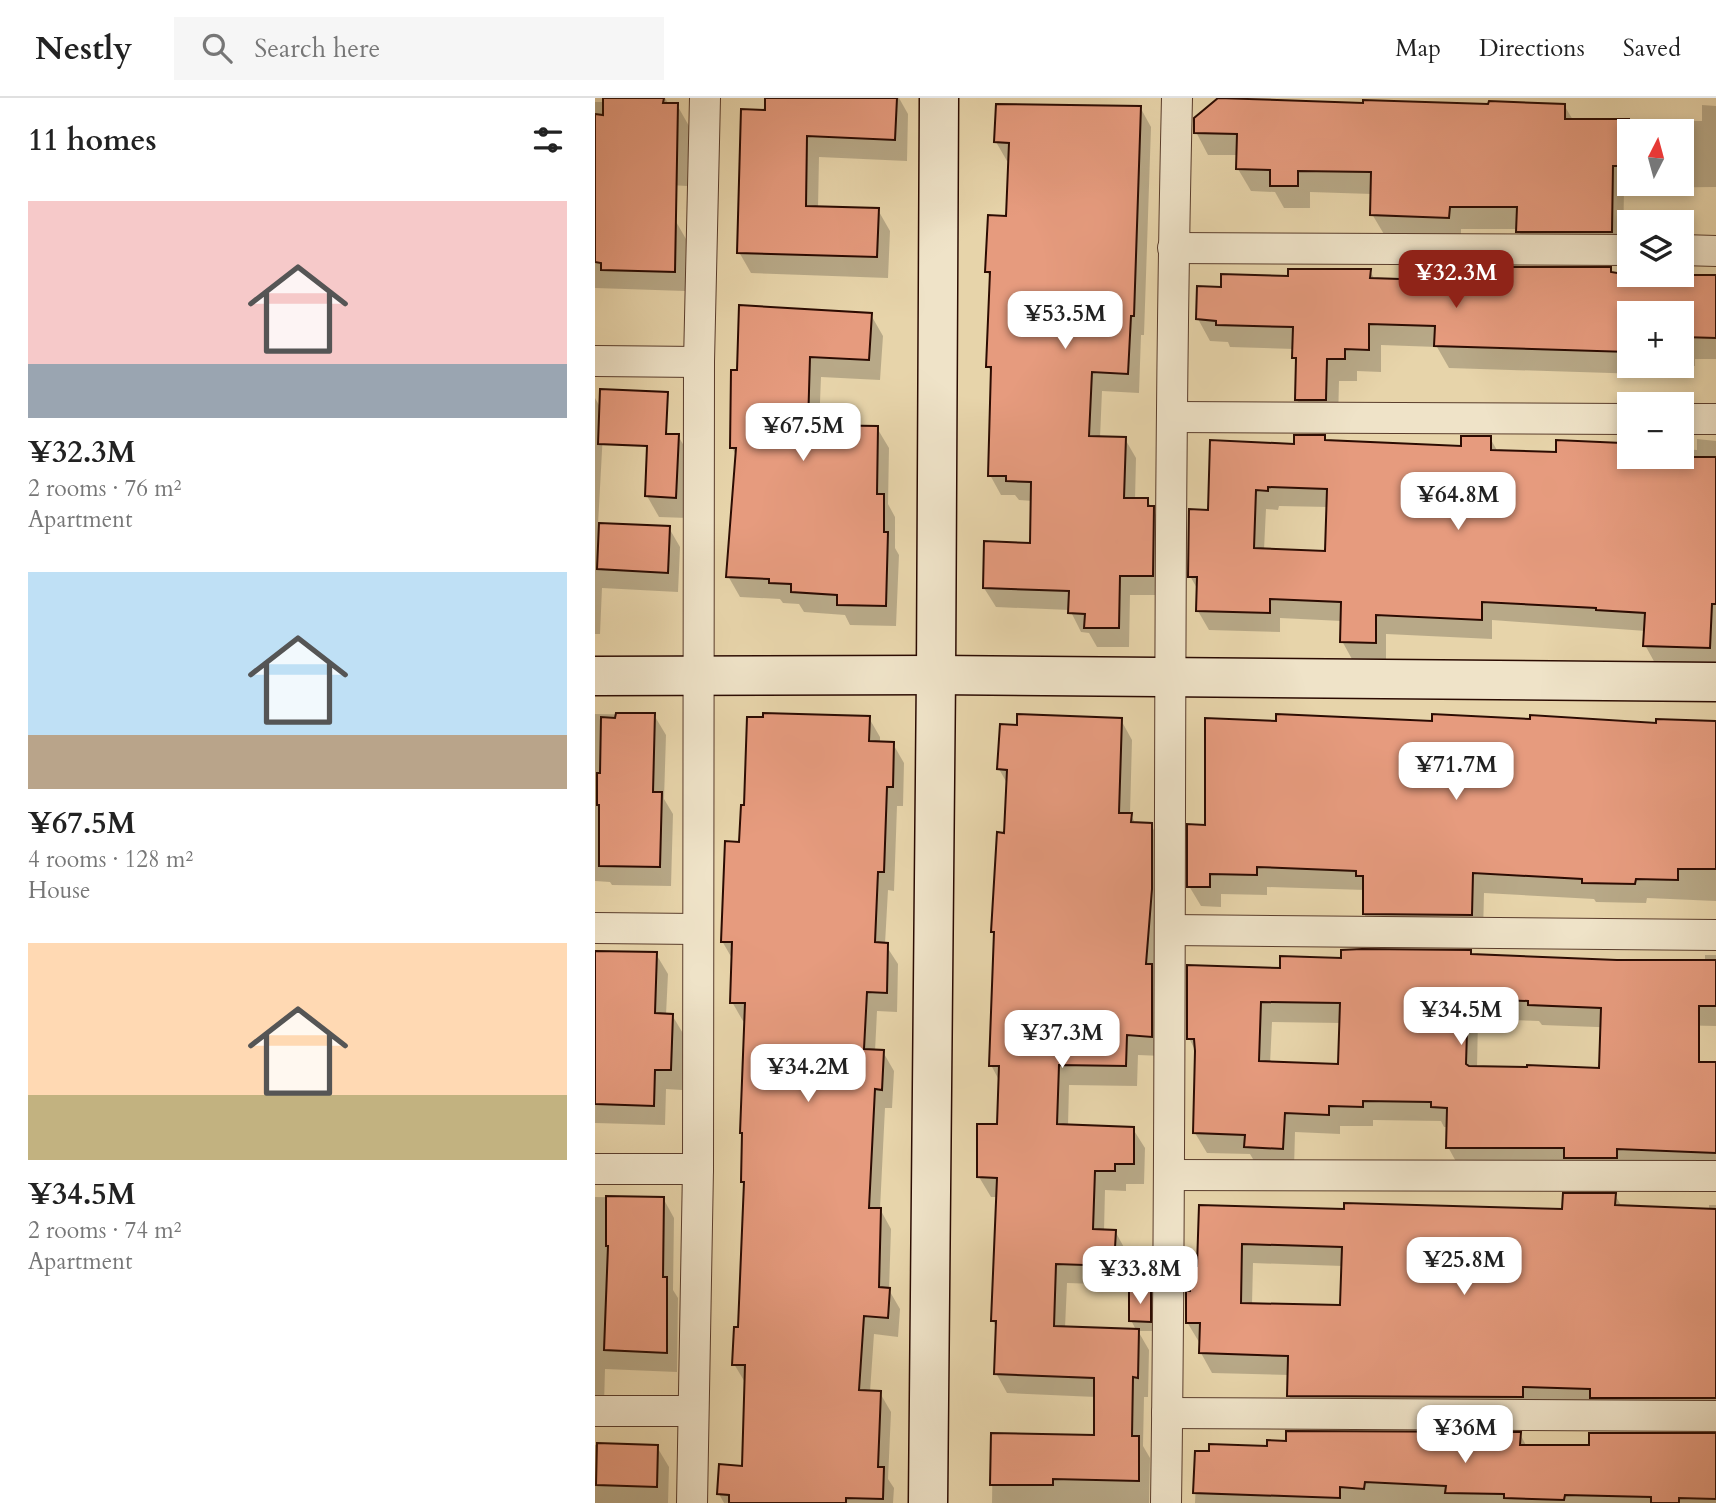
<!DOCTYPE html>
<meta charset="utf-8">
<style>
:root{--surface:#fff;--page:#f6f6f6;--text:#222;--muted:#767676;--line:#e0e0e0;--accent:#8f2418}
body{margin:0;font-family:Cardo,serif;background:var(--page);color:var(--text);height:100vh;display:flex;flex-direction:column;font-size:26px;white-space:nowrap}
*{box-sizing:border-box;margin:0}
p{font-size:23px;color:var(--muted)}
.icon{flex:none;width:38px;height:38px;fill:none;stroke:currentColor;stroke-width:2;stroke-linecap:round;stroke-linejoin:round}
.map{position:relative;flex:1;overflow:hidden}
.sheet{display:flex;flex-direction:column;background:var(--surface);width:595px}
.sheet>*{flex:none}
.needle{width:46px;rotate:6deg}
.fabs{position:absolute;left:1022px;top:21px;display:grid;gap:14px}
.fabs a{display:grid;place-items:center;width:77px;height:77px;border-radius:0px;background:var(--surface);box-shadow:0 4px 10px #0003;font-size:35px}
.price{position:absolute;translate:-50% -60px;padding:0 16px;border-radius:14px;background:#fff;color:#222;font-size:23px;line-height:46px;filter:drop-shadow(0 2px 4px #0008)}
.price::after{content:'';position:absolute;left:50%;top:42px;width:21px;height:16px;margin-left:-10px;background:inherit;clip-path:polygon(0 0,100% 0,50% 100%)}
.price.on{background:var(--accent);color:#fff}
ul{padding:0;list-style:none}
li{display:grid;align-content:center;gap:14px;height:371px;padding:0 28px}
li span{display:grid;place-items:center;height:217px;border-radius:0px;color:#555}
li>.icon{margin-inline-start:auto}
span .icon{width:126px;height:126px;fill:#fffc;stroke-width:1}
li b{font-size:30px}
h2{display:flex;justify-content:space-between;align-items:center;height:84px;padding:0 28px;font-size:30px}
header{display:flex;align-items:center;gap:42px;box-sizing:border-box;height:98px;padding:0 35px;background:var(--surface);border-bottom:2px solid var(--line)}
header strong{font-size:33px}
nav{display:flex;gap:38px;margin-inline-start:auto;font-size:24px}
.search{width:490px;height:63px;background:var(--page);display:flex;align-items:center;gap:18px;box-sizing:border-box;padding:0 24px;border-radius:0px;color:var(--muted);font-size:26px}
main{display:flex;flex:1;min-height:0}
.map>svg:first-child{display:block}
.shadow{fill:#0003;fill-rule:evenodd}
.building{fill:#e69b7e;stroke:#2b0b02;stroke-width:2;fill-rule:evenodd}
.lines{fill:none;stroke-linecap:round;stroke-linejoin:round}
.street-casing{stroke:#5a3d2c;stroke-width:32}
.secondary-casing{stroke:#2b0b02;stroke-width:41}
.street{stroke:#efe3c8;stroke-width:30}
.secondary{stroke:#efe3c8;stroke-width:38}
</style>
<header>
<strong>Nestly</strong>
<div class="search"><svg class="icon" aria-label="search" viewBox="0 0 24 24"><circle cx="10" cy="10" r="6"/><path d="M15 15l6 6"/></svg>Search here</div>
<nav><a>Map</a><a>Directions</a><a>Saved</a></nav>
</header>
<main>
<section class="sheet">
<h2>11 homes<svg class="icon" aria-label="filters" viewBox="0 0 24 24"><path d="M4 7h16M4 17h16"/><circle cx="9" cy="7" r="2"/><circle cx="15" cy="17" r="2"/></svg></h2>
<ul>
<li><span style="background:linear-gradient(#f6c9c9 75%,#9aa5b1 0)"><svg class="icon" aria-label="home" viewBox="0 0 24 24"><path d="M3 11l9-7 9 7M6 9v11h12V9"/></svg></span><div><b>¥32.3M</b><p>2 rooms · 76 m²</p><p>Apartment</p></div></li>
<li><span style="background:linear-gradient(#bfe0f5 75%,#b9a48a 0)"><svg class="icon" aria-label="home" viewBox="0 0 24 24"><path d="M3 11l9-7 9 7M6 9v11h12V9"/></svg></span><div><b>¥67.5M</b><p>4 rooms · 128 m²</p><p>House</p></div></li>
<li><span style="background:linear-gradient(#ffd9b3 70%,#c2b280 0)"><svg class="icon" aria-label="home" viewBox="0 0 24 24"><path d="M3 11l9-7 9 7M6 9v11h12V9"/></svg></span><div><b>¥34.5M</b><p>2 rooms · 74 m²</p><p>Apartment</p></div></li>
</ul>
</section>
<div class="map">
<svg width="1121" height="1405" viewBox="0 0 1121 1405">
<rect width="100%" height="100%" fill="#e7d4aa"/>
<filter id="stains"><feTurbulence type="fractalNoise" baseFrequency=".00286" numOctaves="4"/><feColorMatrix values="0 0 0 0 .2 0 0 0 0 .09 0 0 0 0 .02 0 0 0 .5 -.17"/></filter>
<radialGradient id="worn" r=".72"><stop offset=".6" stop-color="#630" stop-opacity="0"/><stop offset="1" stop-color="#630" stop-opacity=".3"/></radialGradient>
<g class="shadow">
<path d="M10 0H70L74 7H82L94 28 92 88 0 83V4H10Z"/>
<path d="M172 0H304L313 16 312 63 224 59 223 110 283 112 295 133 293 180 156 175 144 154 171 14Z"/>
<path d="M660 4 969 7 978 22 1107 23V7L1121 8V89L1029 90 1028 156H935L923 131H866V142L790 138 777 116V96L715 94V110H689L680 94 656 93 643 71 644 57H613L601 34ZM1034 33H1087V86H1034Z"/>
<path d="M545 9 556 29 549 237H546L544 295 507 293 505 340 530 341 541 360 540 402H552L569 430V497H535L534 549H502L494 535 486 534 475 512 401 509 389 490 437 447 438 403 424 402 420 397H406L395 377 398 278 393 268 397 182 392 174 412 120 415 64 412 63 401 44Z"/>
<path d="M0 120 80 122 91 141 90 193 0 190Z"/>
<path d="M1015 171 1018 176 1105 181 1106 177H1121V261H1100V268L1087 267V215H1034V268H1078V277L854 270 842 249 786 247V274L762 273V283H744L743 324H714L702 302V265L699 259V251L635 249 633 244 615 243 603 221 628 191 695 180 775 173 780 182 868 184Z"/>
<path d="M276 217 288 238 285 282 226 279 224 329 282 330 294 350 293 406 300 419V450L304 457 301 528 255 527 250 517 209 514 204 506 188 505 185 501 145 499 133 478 142 360 137 349 138 274Z"/>
<path d="M0 300 9 316 3 427 74 430 85 449 83 494 7 490 5 536H0Z"/>
<path d="M83 338 96 359 93 420 64 419 52 398Z"/>
<path d="M729 339 732 344 868 350 895 340 903 354 962 356 963 343 1034 348V359H1087V351L1102 352V341L1121 343V569L1061 567 1050 547 1051 533 897 522V541L791 536V564L758 563 747 543V523L685 520V534L614 532 603 513V492L595 478 614 414 701 347ZM684 408 733 409 732 454 669 452 671 411 683 412Z"/>
<path d="M0 616 59 617 71 637 69 701 78 716 76 788 17 787 15 784 0 783Z"/>
<path d="M274 620 285 639V645L298 646 309 665 308 708H302L299 793 293 792 290 846 303 866 302 914 282 913 280 954H288L299 973 297 1010H290L285 1111 296 1131 294 1192 305 1211 303 1239 279 1236 275 1294 285 1295 296 1314 293 1381 299 1390 298 1405H129L124 1396 149 1369 151 1286 139 1266 145 1231 151 1088 148 1083 149 1039 147 1035 151 924 148 923 137 904 138 862 127 843 146 745Z"/>
<path d="M526 622 537 642 535 716 541 726 556 727 568 747 567 958 543 957 542 988 474 987 473 1028 538 1031 550 1050 549 1086H531V1093L510 1092 509 1133H520L531 1153 530 1187 472 1185 470 1230 541 1232 536 1222 555 1195 561 1205 560 1233H543L554 1252 553 1299H549L548 1348 555 1360 554 1405H397L398 1337 500 1339 501 1299 412 1295 401 1275 402 1231 398 1223 403 1099H396L384 1079 404 1027 405 984 396 967 401 838 398 833 411 736 413 687 404 671Z"/>
<path d="M1121 622V803L1052 800 1051 805 1001 804 999 801 889 795 888 837 781 836 769 816 770 792 672 789V797L626 796V809L606 808 594 788 612 729 683 625 1062 627 1063 623Z"/>
<path d="M0 854 61 856 73 876 71 917H77L89 937 87 992 71 991 70 1027 0 1025Z"/>
<path d="M1110 857H1121V928L1029 926V930L947 927 944 923 883 921 882 970 1005 972 1121 965V1074L864 1069 853 1049V1029H849L846 1023 778 1022V1028H745V1036L700 1034 699 1071 662 1068 655 1056 612 1055 600 1035V952L594 940 686 871 748 862 877 858 1022 864 1110 863ZM677 924 746 925 745 967 675 966Z"/>
<path d="M1020 1097 1027 1109 1114 1113V1107H1121V1320L705 1317 694 1298V1277L617 1275 606 1255V1244H604L592 1224 604 1170 605 1108 751 1113H969ZM658 1165 748 1168 747 1209 657 1207Z"/>
<path d="M0 1099 68 1100 79 1120 78 1192 83 1200 82 1274 10 1271 9 1307H0Z"/>
<path d="M925 1336 932 1349H996L1121 1337V1405H600L602 1355Z"/>
<path d="M0 1347 62 1349 74 1369 73 1405H0Z"/>
</g>
<g class="building">
<path d="M8 0H69L68 5H83L80 174 6 172V165L0 164V16L8 17Z"/>
<path d="M170 0H302L300 42 212 38 211 108 284 110 282 159 142 155 146 11 170 12Z"/>
<path d="M623 0 768 5V2L893 6 894 3 970 6V21H1034V68H1018L1017 134H921L922 109H855L854 120 775 117 776 74 703 73V88H675V72L641 71 642 36 599 35V20Z"/>
<path d="M401 6 546 8 539 218H536L533 276 497 274 494 338 531 339 529 400H553V408H559L558 478H525L524 530H489L490 516 473 515 474 493 388 490 389 443 435 445 436 384 411 383V378H393L396 269H391L395 174H390L393 117 411 118 414 45 399 44Z"/>
<path d="M883 169H1016V174L1034 177H1121V240L1088 239 1087 246V215H1034V254L839 248 840 228 774 226V252L750 251V261H732L731 302H700L701 260H697L698 229 621 227V223L601 221 602 188 626 189V176L693 178V171H776L775 180 866 183V178L883 179Z"/>
<path d="M144 207 277 215 274 262 215 259 213 327 283 328 282 396H289V434H293L291 508 242 507V497L196 494V486L174 485V481L131 479 141 350H135L136 272H142Z"/>
<path d="M5 291 73 294 71 336H84L81 400 50 398 52 348 3 346Z"/>
<path d="M699 337H730V342L866 348V338H896V352L961 354V342L1027 345 1034 347V359H1121V506H1117L1115 550 1048 548 1050 515 1001 512V510L887 504V522L781 517V545L745 544 746 504 675 501V515L601 513 602 479H593L594 411 613 412 615 342 699 346ZM673 389 732 391 730 453 659 450 661 392 673 393Z"/>
<path d="M4 425 75 428 73 475 2 471Z"/>
<path d="M21 615H60L58 694H67L65 769 4 768V707H2V675H5L6 619 20 620Z"/>
<path d="M168 615 275 618 274 643 299 644 298 689H292L289 774H283L280 844 293 845 292 895 272 894 269 951 289 952 287 992 280 991 274 1110H286L284 1189 295 1190 293 1220 269 1218 264 1292 286 1293 283 1369H289L288 1401 251 1400V1405H134V1397L122 1396 124 1366 147 1368 150 1267H137L139 1229H143L149 1084H146L147 1035H145L150 905H135L137 844H126L130 743 144 744 146 707H149L152 619H168Z"/>
<path d="M422 616 527 620 524 715H537L536 724 557 725V791L551 866H557V939L532 937 531 968 464 967 462 1026 539 1029V1066H520V1073H500L498 1131 521 1132 519 1168 461 1166 459 1228 544 1231 543 1280 538 1279 537 1338H544V1383L458 1381V1387H395L396 1335 499 1337V1280L399 1276 401 1223H396L402 1080 382 1079V1026H402L404 968H394L399 834H396L402 734 409 735 412 672 402 671 405 626 422 627Z"/>
<path d="M681 616 837 623V616L935 621V617L1061 625V621L1121 623V771H1083V782L1041 781 1040 786 987 785V781L878 775 877 817 768 816V778H761V773L662 769V777L615 776V789H592V726L610 727V620L681 623Z"/>
<path d="M767 851 876 852V856L1022 862H1121V908H1104V964H1121V1055L1022 1051V1060H969V1050H851L852 1010 836 1009V1004L768 1003V1009L734 1008V1017L690 1015 688 1051 649 1049 650 1037 598 1035 600 953 599 941H592V867L685 870V858L746 860V852ZM873 901 933 903V907L1006 910 1004 970 932 967V969L874 968 871 966ZM666 904 745 905 743 966 664 963Z"/>
<path d="M0 853 62 854 60 915 78 916 76 972H60L59 1008 0 1006Z"/>
<path d="M968 1095H1021L1020 1107 1121 1111V1300H995V1291L928 1289V1299L692 1298 693 1258 604 1255 605 1225H591V1193H595V1168H602L604 1107 749 1111V1105L967 1111ZM647 1146 747 1149 745 1207 646 1205Z"/>
<path d="M11 1098 69 1099 68 1179H72V1255L9 1252 13 1148H11Z"/>
<path d="M534 1193H556V1224L534 1223Z"/>
<path d="M691 1333 926 1334 925 1347H994V1335H1121V1401L1084 1400V1405H1056V1399L970 1397 969 1402 909 1400V1396L850 1395 851 1388 770 1384 769 1391 745 1389V1400L598 1395 600 1353H614V1346L672 1348V1342L691 1343Z"/>
<path d="M2 1345 63 1347 62 1389 1 1387Z"/>
</g>
<g class="lines">
<g class="street-casing">
<g id="street">
<path d="M578 150 1034 152"/>
<path d="M1087 152 1121 153"/>
<path d="M0 263 104 264"/>
<path d="M578 319 1034 321"/>
<path d="M1087 321H1121"/>
<path d="M0 830 102 831"/>
<path d="M576 832 1121 837"/>
<path d="M0 1071H103"/>
<path d="M574 1077 1121 1078"/>
<path d="M0 1313H98"/>
<path d="M572 1315 1121 1318"/>
<path d="M97 1405 103 1071 104 264 110 0"/>
<path d="M571 1405C578 937 571 468 582 0"/>
</g>
</g>
<g class="secondary-casing">
<g id="secondary">
<path d="M0 578 341 577 1121 584"/>
<path d="M333 1405 341 577 344 0"/>
</g>
</g>
<use href="#street" class="street"/>
<use href="#secondary" class="secondary"/>
</g>
<rect width="100%" height="100%" filter="url(#stains)"/>
<rect width="100%" height="100%" fill="url(#worn)"/>
</svg>
<div class="fabs">
<a><svg class="needle" viewBox="-14 -14 28 28"><path d="M0-13l5 13h-10z" fill="#e53935"/><path d="M0 13l5-13h-10z" fill="#767676"/></svg></a>
<a><svg class="icon" aria-label="layers" viewBox="0 0 24 24"><path d="M12 4l9 5-9 5-9-5zM3 14l9 5 9-5"/></svg></a>
<a>+</a>
<a>−</a>
</div>
<b class="price on" style="left:861px;top:212px">¥32.3M</b>
<b class="price" style="left:470px;top:253px">¥53.5M</b>
<b class="price" style="left:208px;top:365px">¥67.5M</b>
<b class="price" style="left:863px;top:434px">¥64.8M</b>
<b class="price" style="left:861px;top:704px">¥71.7M</b>
<b class="price" style="left:866px;top:949px">¥34.5M</b>
<b class="price" style="left:467px;top:972px">¥37.3M</b>
<b class="price" style="left:213px;top:1006px">¥34.2M</b>
<b class="price" style="left:869px;top:1199px">¥25.8M</b>
<b class="price" style="left:545px;top:1208px">¥33.8M</b>
<b class="price" style="left:870px;top:1367px">¥36M</b>
</div>
</main>
